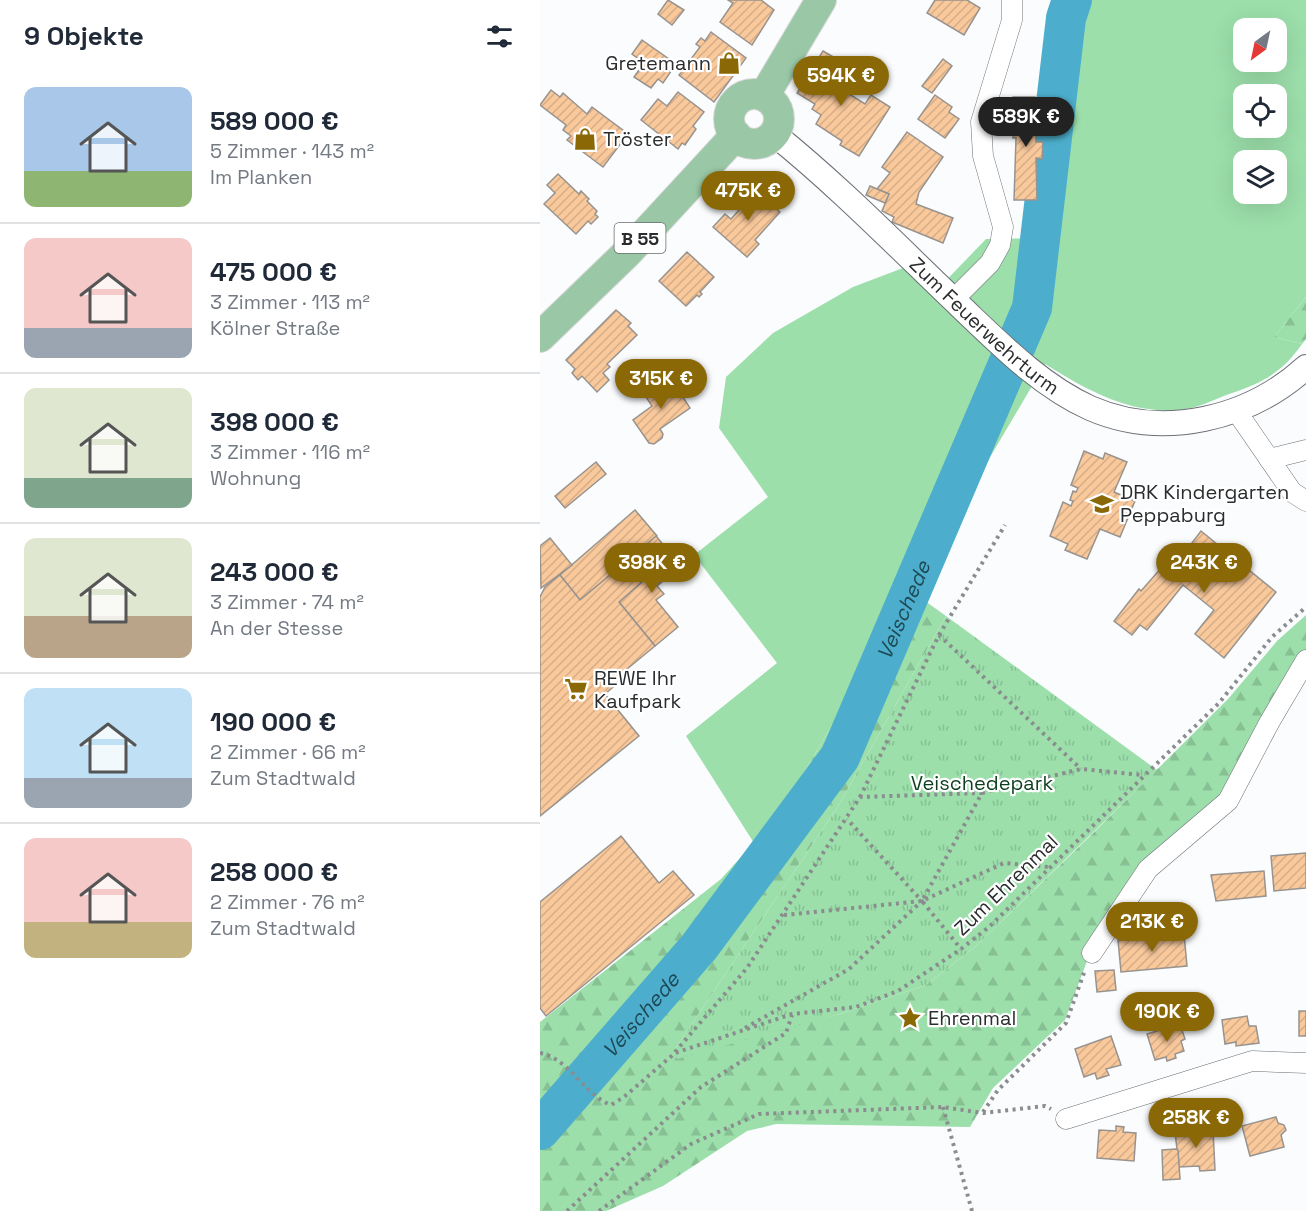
<!DOCTYPE html>
<html lang="de">
<meta charset="utf-8">
<style>
:root{--surface:#fff;--page:#f6f6f7;--text:#1f2937;--muted:#747a83;--line:#e0e1e3;--accent:#8a6806}
body{margin:0;font-family:"Space Grotesk",sans-serif;background:var(--page);color:var(--text);height:100vh;display:flex;flex-direction:column;font-size:22px;white-space:nowrap}
*{box-sizing:border-box;margin:0}
p{font-size:20px;color:var(--muted)}
.icon{flex:none;width:33px;height:33px;fill:none;stroke:currentColor;stroke-width:2;stroke-linecap:round;stroke-linejoin:round}
.map{position:relative;flex:1;overflow:hidden}
.side{display:flex;flex-direction:column;background:var(--surface);width:540px}
.side>*{flex:none}
.needle{width:39px;rotate:213deg}
.buttons{position:absolute;left:693px;top:18px;display:grid;gap:12px}
.buttons a{display:grid;place-items:center;width:54px;height:54px;border-radius:12px;background:var(--surface);box-shadow:0 6px 24px #0002;font-size:30px}
.price{position:absolute;translate:-50% -51px;padding:0 14px;border-radius:21px;background:var(--accent);color:#fff;font-size:20px;line-height:39px;filter:drop-shadow(0 2px 3px #0008)}
.price::after{content:'';position:absolute;left:50%;top:36px;width:18px;height:14px;margin-left:-9px;background:inherit;clip-path:polygon(0 0,100% 0,50% 100%)}
.price.selected{background:#222;color:#fff}
ul{padding:0;list-style:none}
li{display:flex;align-items:center;gap:18px;height:150px;padding:0 24px}
li+li{border-top:2px solid var(--line)}
li span{display:grid;place-items:center;flex:none;width:168px;height:120px;border-radius:12px;color:#555}
li>.icon{margin-inline-start:auto}
span .icon{width:72px;height:72px;fill:#fffc;stroke-width:1}
li b{font-size:26px}
h2{display:flex;justify-content:space-between;align-items:center;height:72px;padding:0 24px;font-size:26px}
main{display:flex;flex:1;min-height:0}
.map>svg:first-child{display:block}
.grass{fill:#9cdfab;fill-rule:evenodd}
.forest{fill:url(#forest-firs)}
.park{fill:url(#park-tufts)}
.lines{fill:none;stroke-linecap:round;stroke-linejoin:round}
.river{stroke:#4caecc;stroke-width:40}
.building{fill:url(#building-hatch);stroke:#98938e;stroke-width:1.5}
.minor-casing{stroke:#6c7075;stroke-width:21}
.tertiary-casing{stroke:#6c7075;stroke-width:26}
.primary-casing{stroke:#d9d9d9;stroke-width:32}
.path{stroke:#8a8c8e;stroke-width:4;stroke-dasharray:3 4.5;stroke-linecap:butt}
.minor{stroke:#fff;stroke-width:20}
.tertiary{stroke:#fff;stroke-width:24}
.primary{stroke:#9ac8a6;stroke-width:30}
.labels{text-anchor:middle;dominant-baseline:central;stroke-width:4.5;stroke-linejoin:round;paint-order:stroke}
.shield{fill:#fff;stroke:#6a6b6d;stroke-width:1.5}
.shield-label{font-size:18px;font-weight:bold;fill:#2a2c2e}
.poi-label{font-size:20px;fill:#2a2c2e;stroke:#fff;text-anchor:start}
.street-label{font-size:20px;fill:#2a2c2e;stroke:#fff}
.park-label{font-size:20px;fill:#0b3f1e;stroke:#fff}
.water-label{font-size:21px;font-style:italic;fill:#1e4956;stroke:#fff}
</style>
<main>
<section class="side">
<h2>9 Objekte<svg class="icon" aria-label="filters" viewBox="0 0 24 24"><path d="M4 7h16M4 17h16"/><circle cx="9" cy="7" r="2"/><circle cx="15" cy="17" r="2"/></svg></h2>
<ul>
<li><span style="background:linear-gradient(#a9c7e8 70%,#8fb573 0)"><svg class="icon" aria-label="home" viewBox="0 0 24 24"><path d="M3 11l9-7 9 7M6 9v11h12V9"/></svg></span><div><b>589 000 €</b><p>5 Zimmer · 143 m²</p><p>Im Planken</p></div></li>
<li><span style="background:linear-gradient(#f6c9c9 75%,#9aa5b1 0)"><svg class="icon" aria-label="home" viewBox="0 0 24 24"><path d="M3 11l9-7 9 7M6 9v11h12V9"/></svg></span><div><b>475 000 €</b><p>3 Zimmer · 113 m²</p><p>Kölner Straße</p></div></li>
<li><span style="background:linear-gradient(#dfe7d0 75%,#7fa58c 0)"><svg class="icon" aria-label="home" viewBox="0 0 24 24"><path d="M3 11l9-7 9 7M6 9v11h12V9"/></svg></span><div><b>398 000 €</b><p>3 Zimmer · 116 m²</p><p>Wohnung</p></div></li>
<li><span style="background:linear-gradient(#dfe7d0 65%,#b9a48a 0)"><svg class="icon" aria-label="home" viewBox="0 0 24 24"><path d="M3 11l9-7 9 7M6 9v11h12V9"/></svg></span><div><b>243 000 €</b><p>3 Zimmer · 74 m²</p><p>An der Stesse</p></div></li>
<li><span style="background:linear-gradient(#bfe0f5 75%,#9aa5b1 0)"><svg class="icon" aria-label="home" viewBox="0 0 24 24"><path d="M3 11l9-7 9 7M6 9v11h12V9"/></svg></span><div><b>190 000 €</b><p>2 Zimmer · 66 m²</p><p>Zum Stadtwald</p></div></li>
<li><span style="background:linear-gradient(#f6c9c9 70%,#c2b280 0)"><svg class="icon" aria-label="home" viewBox="0 0 24 24"><path d="M3 11l9-7 9 7M6 9v11h12V9"/></svg></span><div><b>258 000 €</b><p>2 Zimmer · 76 m²</p><p>Zum Stadtwald</p></div></li>
</ul>
</section>
<div class="map">
<svg width="766" height="1211" viewBox="0 0 766 1211">
<defs>
<pattern id="forest-firs" width="22" height="20" patternUnits="userSpaceOnUse" patternTransform="scale(1.5)"><rect width="22" height="20" fill="#9cdfab"/><path d="M5 1l3.5 6h-7zM16 11l3.5 6h-7z" fill="#87c093"/></pattern>
<pattern id="park-tufts" width="24" height="20" patternUnits="userSpaceOnUse" patternTransform="scale(1.5)"><rect width="24" height="20" fill="#9cdfab"/><path d="M3 7l-1-3M5 7V3M7 7l1-3M15 17l-1-3M17 17v-4M19 17l1-3" fill="none" stroke="#87c093"/></pattern>
<pattern id="building-hatch" width="6" height="6" patternUnits="userSpaceOnUse" patternTransform="scale(1.5)"><rect width="6" height="6" fill="#f9c99c"/><path d="M-1 1l2-2M0 6l6-6M5 7l2-2" fill="none" stroke="#d6ad87"/></pattern>
</defs>
<rect width="100%" height="100%" fill="#fafcfe"/>
<path class="grass" d="M534 0H766V297L734 337 762 344C742 373 722 383 689 394 675 399 660 407 646 409 593 417 547 390 505 364L239 815 214 843 146 736 237 663 154 555 228 497 179 428 186 377 233 333 313 287 363 268 393 294 446 239 510 238ZM704 28H736V62H704ZM704 94H736V128H704ZM704 160H736V194H704Z"/>
<g class="forest">
<path d="M766 297V339L762 344 734 337Z"/>
<path d="M371 591 406 616 297 808 135 1049 240 1029 300 1014 386 985 435 947 546 840 688 699 737 641 766 615V649L727 714 684 797 553 945 525 1020 453 1088 430 1127 236 1124 207 1131 123 1186 66 1211H0V1022L181 879 239 815Z"/>
</g>
<path class="park" d="M406 616 617 770 435 947 386 985 300 1014 137 1059 135 1049 297 808Z"/>
<g class="lines">
<path class="river" id="s1" d="M0 1130 159 947 300 757 492 308 526 18 532 0"/>
</g>
<g class="building">
<path d="M128 0 144 10 132 25 118 14Z"/>
<path d="M188 0H221L234 10 212 45 180 22 193 3Z"/>
<path d="M395 0H427L440 8 424 35 387 13Z"/>
<path d="M171 32 206 58 174 102 139 75 160 47 156 44 161 38 165 41Z"/>
<path d="M102 40 136 64 123 83 118 79 111 88 94 77 104 63 92 54Z"/>
<path d="M283 51 302 62 290 82 325 104 331 95 350 107 319 156 300 145 302 141 276 124 281 115 272 109 275 104 257 93Z"/>
<path d="M403 59 412 66 392 93 382 86Z"/>
<path d="M11 90 20 97 23 93 47 114 52 107 88 134 63 167 27 140 31 136 23 130 26 125 0 105Z"/>
<path d="M138 92 164 112 153 126 156 129 145 145 142 143 138 149 101 120 118 99 127 106Z"/>
<path d="M395 95 412 107 409 112 419 119 405 138 378 119Z"/>
<path d="M473 97H495L496 142H503L502 159 496 158 497 200H474L476 138H473Z"/>
<path d="M367 132 403 157 379 192 376 204 413 218 403 243 352 222 354 217 342 211 349 194 337 189 350 173 342 167Z"/>
<path d="M18 174 39 194 41 191 49 199 47 201 57 211 55 214 58 217 51 224 48 221 36 234 4 204 15 193 7 185Z"/>
<path d="M330 186 349 194 345 203 326 195Z"/>
<path d="M213 187 240 212 215 240 219 244 207 257 173 227 185 214 191 219 207 201 203 198Z"/>
<path d="M147 252 174 277 160 292 162 294 159 297 157 295 146 306 119 281Z"/>
<path d="M76 310 91 323 88 326 97 335 67 364 70 367 63 373 69 380 57 392 42 376 38 380 32 373 35 369 26 360Z"/>
<path d="M130 377 150 408 120 429 123 434 122 438 114 444 109 443 93 420 112 406 104 394Z"/>
<path d="M544 451 563 459 565 453 587 462 574 492 595 501 580 537 560 529 547 559 525 550 528 544 510 536 523 502 531 506 533 501 530 500 533 491 536 492 538 488 531 485Z"/>
<path d="M56 462 66 474 25 508 15 496Z"/>
<path d="M95 510 117 536 40 600 20 575Z"/>
<path d="M661 531 736 592 684 658 655 634 674 610 643 585 607 630 600 625 592 635 574 621 599 589 601 591 622 567 629 573Z"/>
<path d="M116 536 141 566 117 586 124 594 116 600 138 627 115 646 79 602 113 572 99 551Z"/>
<path d="M10 538 32 565 1 588 0 546Z"/>
<path d="M99 551 113 572 79 602 115 646 75 679 78 683 65 694 99 736 0 816V597L5 587 20 575 40 600Z"/>
<path d="M81 836 119 883 133 871 154 895 6 1016 0 1008V902Z"/>
<path d="M766 853V888L734 891 731 856Z"/>
<path d="M724 871 726 896 676 901 671 875Z"/>
<path d="M644 934 647 966 581 972 578 940Z"/>
<path d="M574 970 576 990 557 992 555 971Z"/>
<rect x="759" y="1011" width="7" height="25"/>
<path d="M707 1016 709 1026H716L719 1043 696 1046V1042L685 1044 682 1020Z"/>
<path d="M640 1024 645 1039 641 1041 644 1051 635 1054 636 1058 627 1061 626 1057 615 1060 607 1034Z"/>
<path d="M571 1036 581 1065 566 1069 569 1075 557 1079 555 1073 544 1077 535 1049Z"/>
<path d="M736 1117 738 1123 744 1125 746 1130 741 1135 744 1147 710 1156 702 1126Z"/>
<path d="M576 1126 584 1127 583 1132 596 1133 594 1161 557 1158 559 1130 576 1131Z"/>
<path d="M673 1130 675 1170 660 1171 659 1166 639 1167 635 1132Z"/>
<path d="M636 1149 638 1150 640 1179 623 1180 622 1150Z"/>
</g>
<g class="lines">
<g class="minor-casing">
<g id="minor">
<path d="M413 300 450 263 460 245 463 227 443 156 441 122 472 20V0"/>
<path d="M697 412 752 492 766 501"/>
<path d="M729 459 766 450"/>
<path d="M552 953 608 869 688 801 729 723 766 660"/>
<path d="M526 1119 712 1061 766 1063"/>
</g>
</g>
<g class="tertiary-casing">
<g id="tertiary">
<path id="s2" d="M234 134C300 187 360 249 421 307 460 344 501 386 550 408 623 440 709 419 766 367"/>
</g>
</g>
<g class="primary-casing">
<g id="primary">
<circle cx="214" cy="119" r="25"/>
<path d="M224 96 281 0"/>
<path d="M0 337 87 253 196 135"/>
</g>
</g>
<g class="path">
<path d="M399 635 465 525"/>
<path d="M442 793 541 769 603 775"/>
<path d="M320 797 399 635 541 769"/>
<path d="M244 915 382 901 464 863 509 867"/>
<path d="M205 1028 309 969 382 901 307 819"/>
<path d="M135 1052 207 968 320 797 442 793 382 901 421 949"/>
<path d="M0 1053C30 1059 43 1094 71 1105L84 1097 135 1053 252 1014 316 1007 358 991 421 949 449 927 679 703 732 637 766 607"/>
<path d="M403 1107 432 1211"/>
<path d="M443 1112 458 1090 526 1023 545 970"/>
<path d="M27 1211 161 1087 246 1033 252 1015"/>
<path d="M59 1211 151 1144 219 1114 403 1107 443 1113 505 1106 511 1109"/>
</g>
<use href="#minor" class="minor"/>
<use href="#tertiary" class="tertiary"/>
<use href="#primary" class="primary"/>
</g>
<defs>
<g id="shop-bare" transform="scale(1.8)"><path d="M-5-2.5h2.3a2.7 3.5 0 0 1 5.4 0H5L5.5 6h-11ZM-1.5-2.5h3a1.5 2.3 0 0 0-3 0Z" fill="#8a6806" stroke="#fff" stroke-width="2.5" paint-order="stroke"/></g>
<g id="school-bare" transform="scale(1.8)"><path d="M0-5L7-2L0 1L-7-2ZM-4 1L0 2.5L4 1V4Q0 6-4 4Z" fill="#8a6806" stroke="#fff" stroke-width="2.5" paint-order="stroke"/></g>
<g id="supermarket-bare" transform="scale(1.8)"><path d="M-6-5.5h2.5l.6 2H6L4.5 2H-2.5L-4.4-4H-6ZM-1.5 3.2a1.3 1.3 0 1 0 .1 0ZM3 3.2a1.3 1.3 0 1 0 .1 0Z" fill="#8a6806" stroke="#fff" stroke-width="2.5" paint-order="stroke"/></g>
<g id="sight-bare" transform="scale(1.8)"><path d="M0-6L1.8-2.2L6-1.7L2.9 1.2L3.7 5.4L0 3.3L-3.7 5.4L-2.9 1.2L-6-1.7L-1.8-2.2Z" fill="#8a6806" stroke="#fff" stroke-width="2.5" paint-order="stroke"/></g>
</defs>
<g fill-rule="evenodd">
<use href="#shop-bare" x="189" y="63"/>
<use href="#shop-bare" x="45" y="139"/>
<use href="#school-bare" x="562" y="504"/>
<use href="#supermarket-bare" x="36" y="689"/>
<use href="#sight-bare" x="370" y="1018"/>
</g>
<g class="labels">
<rect class="shield" x="74.5" y="223" width="51" height="30" rx="4.5"/>
<g class="shield-label">
<text x="100" y="238">B 55</text>
</g>
<g class="poi-label">
<text x="171" y="63" text-anchor="end">Gretemann</text>
<text x="63" y="139">Tröster</text>
<text x="580" y="492">DRK Kindergarten<tspan x="580" dy="23">Peppaburg</tspan></text>
<text x="54" y="678">REWE Ihr<tspan x="54" dy="23">Kaufpark</tspan></text>
<text x="388" y="1018">Ehrenmal</text>
</g>
<g class="street-label">
<text stroke="none"><textPath href="#s2" startOffset="285">Zum Feuerwehrturm</textPath></text>
<text transform="translate(466 885) rotate(-44)">Zum Ehrenmal</text>
</g>
<g class="park-label">
<text x="442" y="783">Veischedepark</text>
</g>
<g class="water-label">
<text stroke="none"><textPath href="#s1" startOffset="639">Veischede</textPath></text>
<text stroke="none"><textPath href="#s1" startOffset="153">Veischede</textPath></text>
</g>
</g>
</svg>
<div class="buttons">
<a><svg class="needle" viewBox="-14 -14 28 28"><path d="M0-13l5 13h-10z" fill="#e53935"/><path d="M0 13l5-13h-10z" fill="#747a83"/></svg></a>
<a><svg class="icon" aria-label="locate" viewBox="0 0 24 24"><circle cx="12" cy="12" r="6"/><path d="M12 2v4M12 18v4M2 12h4M18 12h4"/></svg></a>
<a><svg class="icon" aria-label="layers" viewBox="0 0 24 24"><path d="M12 4l9 5-9 5-9-5zM3 14l9 5 9-5"/></svg></a>
</div>
<b class="price" style="left:301px;top:107px">594K €</b>
<b class="price selected" style="left:486px;top:148px">589K €</b>
<b class="price" style="left:208px;top:222px">475K €</b>
<b class="price" style="left:121px;top:410px">315K €</b>
<b class="price" style="left:112px;top:594px">398K €</b>
<b class="price" style="left:664px;top:594px">243K €</b>
<b class="price" style="left:612px;top:953px">213K €</b>
<b class="price" style="left:627px;top:1043px">190K €</b>
<b class="price" style="left:656px;top:1149px">258K €</b>
</div>
</main>
